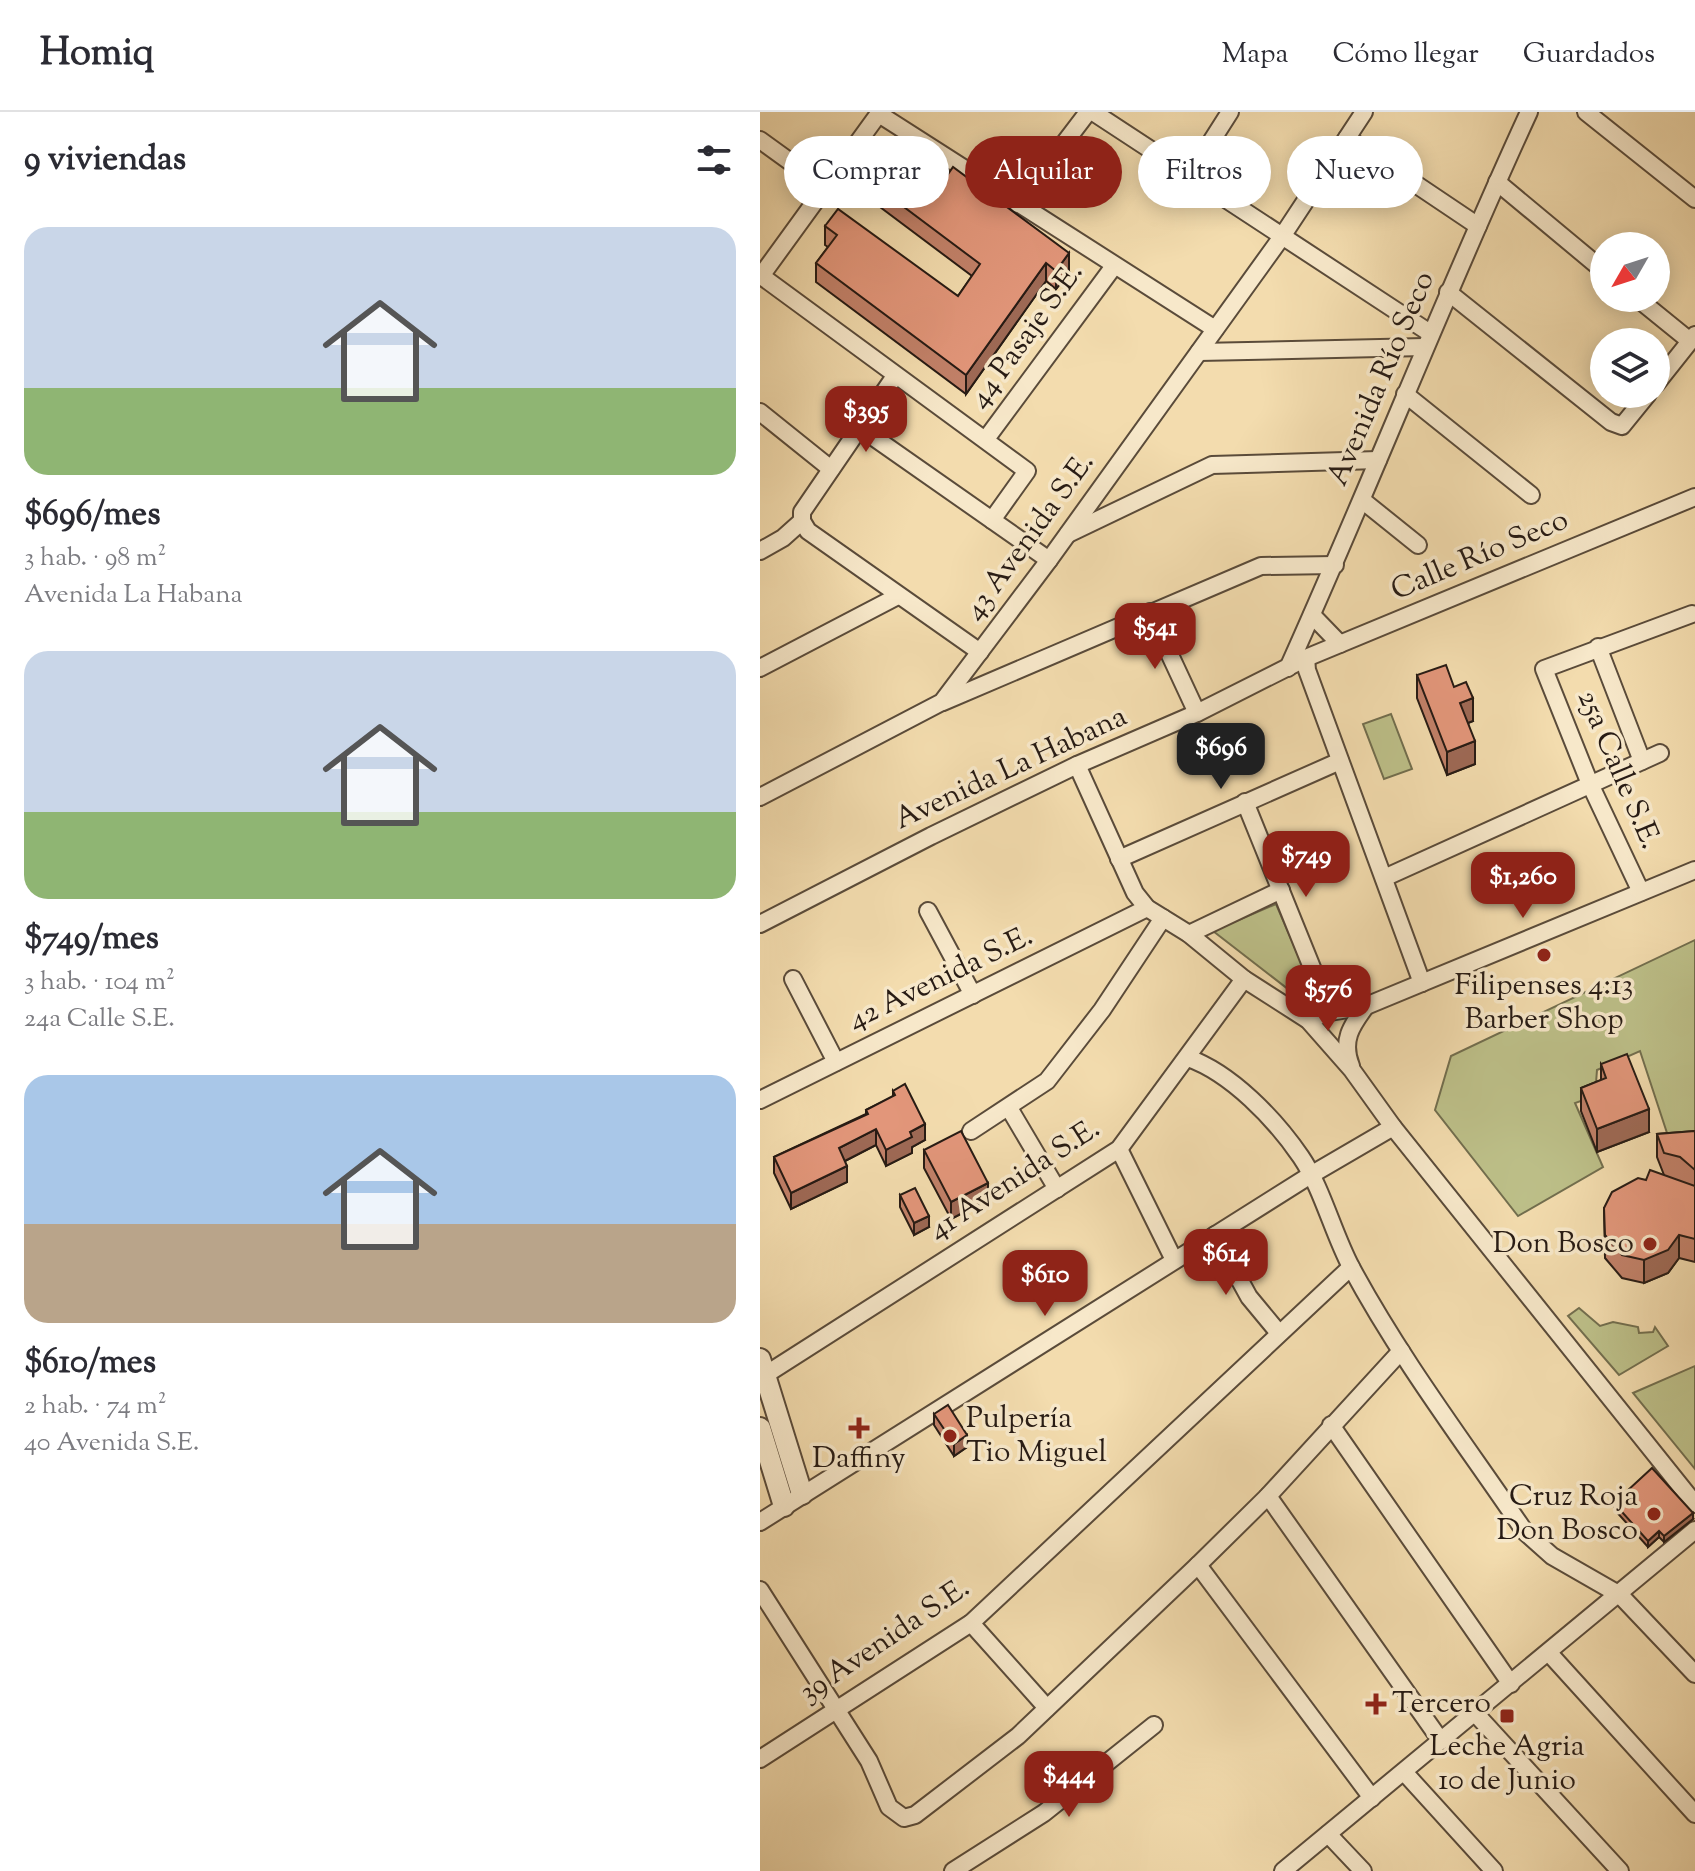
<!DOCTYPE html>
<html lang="es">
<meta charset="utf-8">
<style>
:root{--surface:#fff;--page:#f7f7f7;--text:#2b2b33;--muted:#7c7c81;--line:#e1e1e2;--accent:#8f2418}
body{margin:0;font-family:"Sorts Mill Goudy",serif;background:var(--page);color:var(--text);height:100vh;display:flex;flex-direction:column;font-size:30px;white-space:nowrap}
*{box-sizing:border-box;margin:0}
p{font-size:26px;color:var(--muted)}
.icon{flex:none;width:44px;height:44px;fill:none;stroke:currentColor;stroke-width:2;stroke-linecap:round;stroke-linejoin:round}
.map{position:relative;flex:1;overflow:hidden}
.side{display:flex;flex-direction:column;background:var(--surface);width:760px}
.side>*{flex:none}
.top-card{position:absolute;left:24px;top:24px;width:760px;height:72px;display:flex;gap:16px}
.needle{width:52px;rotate:231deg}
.fabs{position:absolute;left:830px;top:120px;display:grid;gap:16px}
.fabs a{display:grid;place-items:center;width:80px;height:80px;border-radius:50%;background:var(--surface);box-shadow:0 4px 20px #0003;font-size:40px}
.price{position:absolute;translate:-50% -68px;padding:0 18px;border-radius:16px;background:var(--accent);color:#fff;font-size:26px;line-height:52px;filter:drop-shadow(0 2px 4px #0008)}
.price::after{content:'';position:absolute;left:50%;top:48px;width:24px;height:18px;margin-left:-12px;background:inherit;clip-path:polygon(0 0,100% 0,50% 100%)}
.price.active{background:#222;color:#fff}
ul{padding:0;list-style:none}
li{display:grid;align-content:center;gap:16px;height:424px;padding:0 24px}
li span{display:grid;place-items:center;height:248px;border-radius:24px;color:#555}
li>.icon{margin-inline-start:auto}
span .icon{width:144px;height:144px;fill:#fffc;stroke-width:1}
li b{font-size:34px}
h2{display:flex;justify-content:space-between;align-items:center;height:96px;padding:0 24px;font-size:34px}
.pill{padding:0 28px;border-radius:36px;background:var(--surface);box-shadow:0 4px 20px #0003;font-size:28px;line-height:72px}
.pill.active{background:var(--accent);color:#fff}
header{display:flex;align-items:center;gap:48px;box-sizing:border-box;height:112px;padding:0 40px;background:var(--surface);border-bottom:2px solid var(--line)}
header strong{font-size:38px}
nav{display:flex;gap:44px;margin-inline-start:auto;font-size:28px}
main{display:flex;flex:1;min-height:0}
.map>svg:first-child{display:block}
.green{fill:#bdc089;stroke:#726e4e;stroke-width:2}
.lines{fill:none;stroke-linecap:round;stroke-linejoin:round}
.minor-casing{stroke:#5a4b3a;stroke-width:20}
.tertiary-casing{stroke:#5a4b3a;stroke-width:24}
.minor{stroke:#f7e8ca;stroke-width:16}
.tertiary{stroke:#f7e8ca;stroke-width:20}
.wall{fill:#c28169;stroke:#271b14;stroke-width:2}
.shaded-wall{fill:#9e6955;stroke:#271b14;stroke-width:2}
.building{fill:#e2967a;stroke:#271b14;stroke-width:2}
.poi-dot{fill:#8f2418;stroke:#f7e8ca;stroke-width:3}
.labels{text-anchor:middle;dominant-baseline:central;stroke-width:7;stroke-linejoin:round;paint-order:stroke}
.street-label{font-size:30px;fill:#271b14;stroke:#f7e8ca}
.poi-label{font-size:30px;fill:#271b14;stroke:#f7e8ca}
</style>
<header>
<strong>Homiq</strong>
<nav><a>Mapa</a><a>Cómo llegar</a><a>Guardados</a></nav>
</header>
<main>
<section class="side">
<h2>9 viviendas<svg class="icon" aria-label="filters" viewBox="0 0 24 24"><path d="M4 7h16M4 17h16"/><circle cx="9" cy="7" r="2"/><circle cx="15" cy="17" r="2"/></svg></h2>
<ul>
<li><span style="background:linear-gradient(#c9d6e8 65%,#8fb573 0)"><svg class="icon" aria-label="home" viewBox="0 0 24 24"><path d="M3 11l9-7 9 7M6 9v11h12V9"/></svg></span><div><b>$696/mes</b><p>3 hab. · 98 m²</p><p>Avenida La Habana</p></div></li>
<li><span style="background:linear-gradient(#c9d6e8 65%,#8fb573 0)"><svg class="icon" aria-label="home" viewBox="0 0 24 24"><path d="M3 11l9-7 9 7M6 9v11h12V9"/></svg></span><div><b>$749/mes</b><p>3 hab. · 104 m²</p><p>24a Calle S.E.</p></div></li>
<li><span style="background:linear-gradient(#a9c7e8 60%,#b9a48a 0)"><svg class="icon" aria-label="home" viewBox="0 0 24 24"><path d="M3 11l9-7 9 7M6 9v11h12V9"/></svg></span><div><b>$610/mes</b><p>2 hab. · 74 m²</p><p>40 Avenida S.E.</p></div></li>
</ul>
</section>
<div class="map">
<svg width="935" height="1759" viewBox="0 0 935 1759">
<rect width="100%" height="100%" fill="#f3dcae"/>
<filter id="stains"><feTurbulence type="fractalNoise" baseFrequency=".0025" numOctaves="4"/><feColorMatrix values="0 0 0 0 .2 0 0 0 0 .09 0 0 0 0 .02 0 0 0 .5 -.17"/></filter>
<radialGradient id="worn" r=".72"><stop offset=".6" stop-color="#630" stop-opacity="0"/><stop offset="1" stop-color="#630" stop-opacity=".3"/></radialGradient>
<g class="green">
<path d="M631 602 652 657 624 667 603 612Z"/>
<path d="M516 792 557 887 546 891 453 819Z"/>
<path d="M935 828V1031L910 1030 880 939 837 958 835 984 815 991 843 1055 758 1104 675 998 691 944Z"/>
<path d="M819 1196 840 1214 853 1210 878 1215 879 1221 893 1220 895 1215 908 1234 859 1263 808 1204Z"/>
<path d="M935 1254V1357L873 1281Z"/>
</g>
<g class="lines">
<g class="minor-casing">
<g id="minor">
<path d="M333 0 670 221"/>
<path d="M826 0 935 87"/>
<path d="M119 2 455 217"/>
<path d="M587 26 718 114"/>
<path d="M0 28 65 75"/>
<path d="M428 66 470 0"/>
<path d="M737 70 844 159"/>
<path d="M258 92 328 0"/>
<path d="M0 163 267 359 232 408"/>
<path d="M1 164 120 0"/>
<path d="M688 180 851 310 862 314 888 282"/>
<path d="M877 186 930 229"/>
<path d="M439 240 664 235"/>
<path d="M896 272 935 223"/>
<path d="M645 282 771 383"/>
<path d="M0 300 71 357"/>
<path d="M99 315 289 448"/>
<path d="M226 327 354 154"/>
<path d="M602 388 658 433"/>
<path d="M42 409 48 419 220 540"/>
<path d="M308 422 452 353 618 348"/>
<path d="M0 439 23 426 42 409V400L135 264"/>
<path d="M390 500 437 601"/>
<path d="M552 503 580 532"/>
<path d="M838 535 882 649"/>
<path d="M546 546 547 558 662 871"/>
<path d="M0 556 136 485"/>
<path d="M528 556C611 372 684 184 769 0"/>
<path d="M183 590 501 454 575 453"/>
<path d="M317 653 375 781 387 796 429 822 484 867 548 908 592 958 633 1015 935 1392"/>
<path d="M0 685 182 590 289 448 521 126 604 0"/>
<path d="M485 690 570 900"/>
<path d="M359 747 580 649"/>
<path d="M624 766 900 641"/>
<path d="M881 780 830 672 784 557 932 502"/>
<path d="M168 799 213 883"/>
<path d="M0 812 171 724 317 653 437 601 546 546 935 385"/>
<path d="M429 822 521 778"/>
<path d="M33 867 76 950"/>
<path d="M548 908 570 900 606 894 935 758"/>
<path d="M428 946C471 961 515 1007 541 1045 562 1076 573 1121 591 1155 641 1248 706 1333 765 1420L792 1444 860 1483 935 1562"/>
<path d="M591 954C581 929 591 914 606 894"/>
<path d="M0 988 387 796"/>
<path d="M249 996 297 1077"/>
<path d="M211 1019 287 969 342 898 403 806"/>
<path d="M359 1037 414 1148"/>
<path d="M455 1123 489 1185 518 1220"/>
<path d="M5 1263 359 1037 484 867"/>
<path d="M571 1313 751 1572"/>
<path d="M508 1384 681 1629"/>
<path d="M0 1410 549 1064 633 1015"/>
<path d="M438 1453 612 1686"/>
<path d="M0 1478 109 1649 129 1695 144 1706 155 1703 258 1624 438 1453 508 1384 641 1239"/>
<path d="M211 1511 287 1596"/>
<path d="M789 1541 935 1702"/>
<path d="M715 1601 860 1759"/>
<path d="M0 1647 211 1511 591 1155"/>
<path d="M644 1660 734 1759"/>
<path d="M568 1722 603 1759"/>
<path d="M193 1759 284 1701 394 1613"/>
<path d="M523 1759 935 1418"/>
</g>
</g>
<g class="tertiary-casing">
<g id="tertiary">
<path d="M0 1247 42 1382"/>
<path d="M0 1316 24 1394"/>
</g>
</g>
<use href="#minor" class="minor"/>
<use href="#tertiary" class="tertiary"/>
</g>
<g class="wall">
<path d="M108 68 170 88 309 160 296 177 286 169 206 282 56 170V151L68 135 65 133V114L198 184 212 164 108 86Z"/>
<path d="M657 563 694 575 713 609 708 611 715 652 687 663 657 586Z"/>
<path d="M841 952 889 1020 837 1040 821 999V976L841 968Z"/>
<path d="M133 979 165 1028 152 1035V1041L126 1054 116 1033 85 1049 87 1070 31 1097 14 1061V1045L106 1002V998L133 985Z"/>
<path d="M935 1019V1150L919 1146 908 1161 884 1171 862 1166 845 1146 844 1096 886 1068 904 1063 897 1045V1022Z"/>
<path d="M164 1038 228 1088 191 1107 164 1056Z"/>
<path d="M140 1083 169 1115 154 1123 140 1095Z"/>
<path d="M174 1302 207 1335 194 1344 174 1313Z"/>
<path d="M854 1391 933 1407 904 1430 899 1425 888 1435 854 1397Z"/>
</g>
<g class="shaded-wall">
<path d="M309 141V160L296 177V159Z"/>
<path d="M286 151V169L206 282V263Z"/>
<path d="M713 586V609L700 614V591Z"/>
<path d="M715 629V652L687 663V640Z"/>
<path d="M889 997V1020L837 1040V1017Z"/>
<path d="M165 1012V1028L152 1035V1041L126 1054V1038L150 1020Z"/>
<path d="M116 1017V1033L79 1052V1036Z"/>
<path d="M87 1054V1070L31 1097V1081Z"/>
<path d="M228 1071V1088L191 1107V1090Z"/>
<path d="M169 1104V1115L154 1123V1111Z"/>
<path d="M919 1123V1146L908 1161 884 1171V1148Z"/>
<path d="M207 1323V1335L194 1344V1332Z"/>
<path d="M933 1401V1407L904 1430V1424Z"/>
<path d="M899 1419V1425L888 1435V1429Z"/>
</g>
<g class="building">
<path d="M120 51 170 88 193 55 309 141 296 159 286 151 206 263 56 151 77 123 65 114 78 97 198 184 220 152 108 68Z"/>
<path d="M686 553 694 575 706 570 713 586 700 591 715 629 687 640 657 563Z"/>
<path d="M867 942 889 997 837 1017 821 976 846 966 841 952Z"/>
<path d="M145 972 165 1012 150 1020 152 1025 126 1038 116 1017 79 1036 87 1054 31 1081 14 1045 108 1002 106 998 135 983 133 979Z"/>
<path d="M201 1019 228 1071 191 1090 164 1038Z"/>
<path d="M935 1019V1058L920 1045 904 1041 897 1022Z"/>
<path d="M890 1058 935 1074V1127L919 1123 908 1138 884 1148 862 1143 845 1123 844 1096 852 1080 878 1066 886 1068Z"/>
<path d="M155 1076 169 1104 154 1111 140 1083Z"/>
<path d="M188 1293 207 1323 194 1332 174 1302Z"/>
<path d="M892 1356 933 1401 904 1424 899 1419 888 1429 854 1391Z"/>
</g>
<g class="poi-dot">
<circle cx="784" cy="843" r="8"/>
<circle cx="890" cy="1132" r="8"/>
<path d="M95 1304h8v8h8v8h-8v8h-8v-8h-8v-8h8z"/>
<circle cx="190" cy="1324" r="8"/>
<circle cx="894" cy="1402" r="8"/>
<path d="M612 1580h8v8h8v8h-8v8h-8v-8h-8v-8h8z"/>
<rect x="739" y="1596" width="16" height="16" rx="4"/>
</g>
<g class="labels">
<g class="street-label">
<text transform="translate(267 224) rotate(-54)">44 Pasaje S.E.</text>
<text transform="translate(622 267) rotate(-67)">Avenida Río Seco</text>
<text transform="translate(270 425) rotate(-54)">43 Avenida S.E.</text>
<text transform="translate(720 444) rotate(-23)">Calle Río Seco</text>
<text transform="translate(251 657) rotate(-25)">Avenida La Habana</text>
<text transform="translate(858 658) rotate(67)">25a Calle S.E.</text>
<text transform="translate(181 867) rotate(-26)">42 Avenida S.E.</text>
<text transform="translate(255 1068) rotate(-33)">41 Avenida S.E.</text>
<text transform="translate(125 1529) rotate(-34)">39 Avenida S.E.</text>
</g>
<g class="poi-label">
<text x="784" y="874">Filipenses 4:13<tspan x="784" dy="34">Barber Shop</tspan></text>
<text x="874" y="1132" text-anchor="end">Don Bosco</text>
<text x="206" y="1307" text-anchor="start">Pulpería<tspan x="206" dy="34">Tio Miguel</tspan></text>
<text x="99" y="1347">Daffiny</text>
<text x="878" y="1385" text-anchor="end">Cruz Roja<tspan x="878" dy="34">Don Bosco</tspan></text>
<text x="632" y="1592" text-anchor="start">Tercero</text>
<text x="747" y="1635">Leche Agria<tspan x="747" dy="34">10 de Junio</tspan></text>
</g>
</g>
<rect width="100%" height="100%" filter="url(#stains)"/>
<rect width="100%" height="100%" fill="url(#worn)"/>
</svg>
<div class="fabs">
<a><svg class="needle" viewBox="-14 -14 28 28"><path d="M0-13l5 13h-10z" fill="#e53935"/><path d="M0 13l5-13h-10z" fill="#7c7c81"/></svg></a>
<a><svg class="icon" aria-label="layers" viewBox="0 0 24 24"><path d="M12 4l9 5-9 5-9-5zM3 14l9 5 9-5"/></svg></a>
</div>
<b class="price" style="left:106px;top:342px">$395</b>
<b class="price" style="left:395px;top:559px">$541</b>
<b class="price active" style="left:461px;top:679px">$696</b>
<b class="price" style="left:546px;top:787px">$749</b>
<b class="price" style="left:763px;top:808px">$1,260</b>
<b class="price" style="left:568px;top:921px">$576</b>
<b class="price" style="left:466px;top:1185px">$614</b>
<b class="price" style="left:285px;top:1206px">$610</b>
<b class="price" style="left:309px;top:1707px">$444</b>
<div class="top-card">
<a class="pill">Comprar</a>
<a class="pill active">Alquilar</a>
<a class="pill">Filtros</a>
<a class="pill">Nuevo</a>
</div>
</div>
</main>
